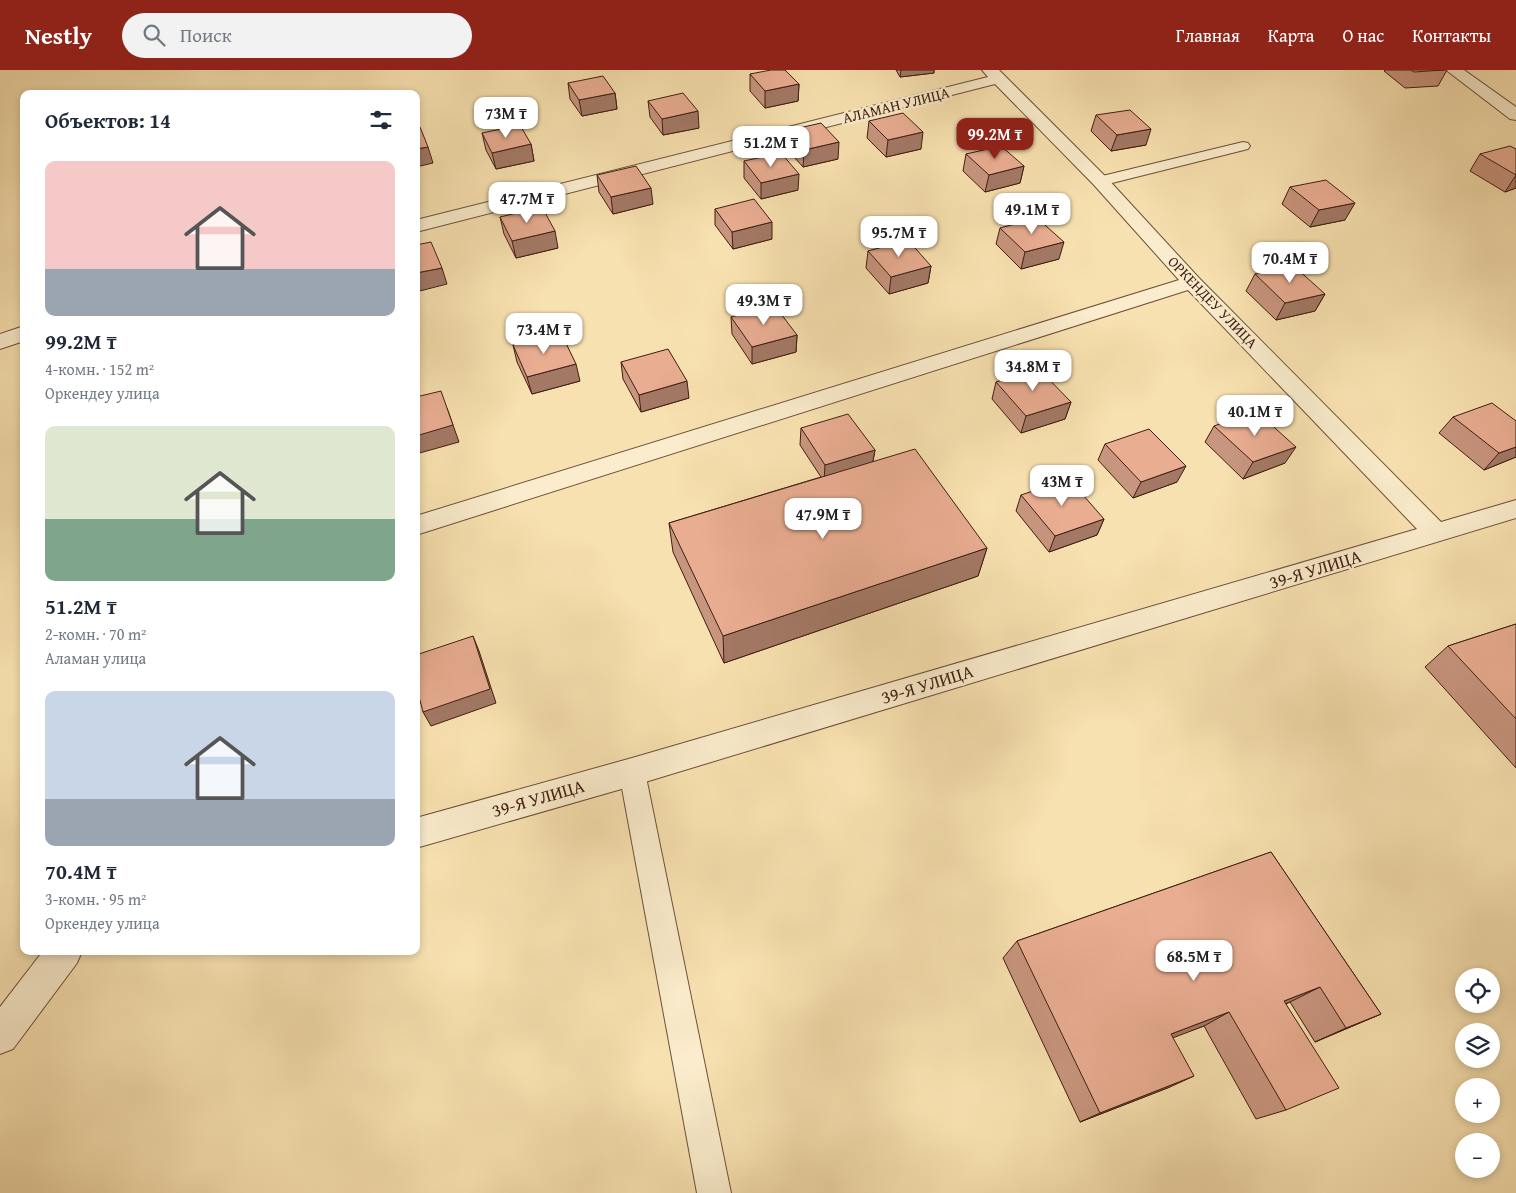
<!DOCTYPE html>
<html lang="ru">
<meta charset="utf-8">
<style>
:root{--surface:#fff;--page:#f2f2f3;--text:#1f2937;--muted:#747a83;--accent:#8f2418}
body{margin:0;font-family:"Gentium Book Plus",serif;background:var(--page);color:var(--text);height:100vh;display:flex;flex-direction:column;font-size:19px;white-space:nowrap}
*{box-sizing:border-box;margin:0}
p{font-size:16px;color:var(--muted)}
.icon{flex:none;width:28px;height:28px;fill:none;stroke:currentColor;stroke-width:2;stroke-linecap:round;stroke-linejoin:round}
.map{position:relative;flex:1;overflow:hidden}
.sheet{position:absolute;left:20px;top:20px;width:400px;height:865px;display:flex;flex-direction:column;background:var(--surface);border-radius:10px;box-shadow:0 2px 8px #0003}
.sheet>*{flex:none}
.controls{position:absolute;left:1455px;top:898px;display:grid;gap:10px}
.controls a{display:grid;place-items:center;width:45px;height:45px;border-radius:50%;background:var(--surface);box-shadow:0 2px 8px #0003;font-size:25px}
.price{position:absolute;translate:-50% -42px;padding:0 11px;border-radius:10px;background:#fff;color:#222;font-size:16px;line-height:32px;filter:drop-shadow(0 1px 2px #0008)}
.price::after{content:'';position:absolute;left:50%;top:30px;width:15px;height:11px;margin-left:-8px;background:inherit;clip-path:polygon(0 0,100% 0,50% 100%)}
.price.current{background:var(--accent);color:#fff}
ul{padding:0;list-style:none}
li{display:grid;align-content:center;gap:10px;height:265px;padding:0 25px}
li span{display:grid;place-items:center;height:155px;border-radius:10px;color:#555}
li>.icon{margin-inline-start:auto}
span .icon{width:90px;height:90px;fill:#fffc;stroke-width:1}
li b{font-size:21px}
h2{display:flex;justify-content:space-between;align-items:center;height:60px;padding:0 25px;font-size:21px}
header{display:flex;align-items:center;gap:30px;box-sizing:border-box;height:70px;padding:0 25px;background:var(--accent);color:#fff}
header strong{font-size:24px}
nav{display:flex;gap:28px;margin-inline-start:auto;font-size:18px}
.search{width:350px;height:45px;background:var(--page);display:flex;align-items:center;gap:12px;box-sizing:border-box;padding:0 18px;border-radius:28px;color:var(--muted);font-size:19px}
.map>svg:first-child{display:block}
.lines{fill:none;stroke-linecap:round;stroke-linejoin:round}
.service-casing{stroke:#6d4f3a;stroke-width:2}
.minor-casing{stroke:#6d4f3a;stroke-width:2}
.service{fill:#faeccc;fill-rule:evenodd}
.minor{fill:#faeccc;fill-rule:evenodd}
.wall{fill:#c8957e;stroke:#3f1e12}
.shaded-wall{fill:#a37966;stroke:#3f1e12}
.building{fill:#e9ad92;stroke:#3f1e12}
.labels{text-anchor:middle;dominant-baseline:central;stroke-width:4.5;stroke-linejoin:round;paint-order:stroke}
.far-street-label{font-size:15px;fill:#3f1e12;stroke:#faeccc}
.street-label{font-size:18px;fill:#3f1e12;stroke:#faeccc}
</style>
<header>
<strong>Nestly</strong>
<div class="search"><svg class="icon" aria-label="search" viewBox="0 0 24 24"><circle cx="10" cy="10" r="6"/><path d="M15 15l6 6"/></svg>Поиск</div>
<nav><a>Главная</a><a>Карта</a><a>О нас</a><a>Контакты</a></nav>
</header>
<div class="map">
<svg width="1516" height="1123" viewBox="0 0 1516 1123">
<rect width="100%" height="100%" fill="#f8e1b0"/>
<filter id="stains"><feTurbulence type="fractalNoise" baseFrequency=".004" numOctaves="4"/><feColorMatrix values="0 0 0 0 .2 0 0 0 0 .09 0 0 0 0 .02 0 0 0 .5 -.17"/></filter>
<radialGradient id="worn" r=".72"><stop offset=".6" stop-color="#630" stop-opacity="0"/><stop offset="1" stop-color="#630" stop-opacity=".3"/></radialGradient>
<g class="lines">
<g class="service-casing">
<g id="service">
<path d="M1243 72 1248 73 1250 76 1248 79 1100 116 1094 114 1092 111 1094 108Z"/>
<path d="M632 690 641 694 645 702 731 1123H697L619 702 623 694Z"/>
</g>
</g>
<g class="minor-casing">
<g id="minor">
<path d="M982 0H999L1106 107 1199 208 1441 452 1516 430V448L632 716 416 778V748L632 688 1417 459 1188 220 416 465V446L1179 210 1094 115 995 14 416 162V150L988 7Z"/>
<path d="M1446 0H1464L1516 37V50L1510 49Z"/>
<path d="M24 256V271L0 279V264Z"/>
<path d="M43 881H82L77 893 13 979 0 984V937Z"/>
</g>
</g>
<use href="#service" class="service"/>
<use href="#minor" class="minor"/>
</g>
<g class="wall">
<path d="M896 0H934V3L900 7Z"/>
<path d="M1385 0H1447L1438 16 1405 18 1384 1Z"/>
<path d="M750 4 799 14 798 31 765 38 750 21Z"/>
<path d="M568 13 615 23 617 39 582 46 570 29Z"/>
<path d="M648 31 699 58 663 65 650 47Z"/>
<path d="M1096 45 1146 75 1111 81 1091 61Z"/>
<path d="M869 51 921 79 886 87 867 68Z"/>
<path d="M786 61 838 89 803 97 785 77Z"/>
<path d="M482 63 531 74 534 91 496 99 486 80Z"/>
<path d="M1516 79V118L1505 122 1470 101 1480 84Z"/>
<path d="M966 84 1024 96 1020 113 985 122 963 101Z"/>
<path d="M744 91 798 120 761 129 744 108Z"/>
<path d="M597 105 653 134 613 144 599 122Z"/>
<path d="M1290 117 1345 150 1310 157 1282 134Z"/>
<path d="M715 139 772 169 733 179 715 155Z"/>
<path d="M500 147 558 178 516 188 504 164Z"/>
<path d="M1000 158 1059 189 1021 199 996 174Z"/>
<path d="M868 181 931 196 928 213 889 224 866 198Z"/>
<path d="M1255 204 1325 224 1315 241 1276 250 1246 221Z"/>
<path d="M731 247 797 265 796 282 752 294 732 264Z"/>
<path d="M513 275 580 311 532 324 517 292Z"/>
<path d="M621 292 689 328 641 342 623 309Z"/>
<path d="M996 312 1071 332 1065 349 1021 363 992 329Z"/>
<path d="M1453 347 1516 351V387L1484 400 1439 363Z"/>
<path d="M1214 356 1285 393 1243 409 1205 372Z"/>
<path d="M801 358 875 380 873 391 987 478 978 506 724 593 673 482 669 453 821 407 800 375Z"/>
<path d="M1105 374 1177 412 1133 428 1098 390Z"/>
<path d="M1021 425 1104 449 1097 465 1049 482 1016 441Z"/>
<path d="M1516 554V698L1425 597 1448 576Z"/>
<path d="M1271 782 1381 944 1315 972 1290 932 1286 934V1040L1256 1049 1204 956 1173 967 1170 1017 1080 1052 1003 888 1017 871Z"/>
</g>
<g class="shaded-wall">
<path d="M901 0H934V3L900 7Z"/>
<path d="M799 14 798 31 765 38V21Z"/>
<path d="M615 23 617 39 582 46 579 30Z"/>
<path d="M698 41 699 58 663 65 662 49Z"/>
<path d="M1151 59 1146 75 1111 81 1117 65Z"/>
<path d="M923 62 921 79 886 87 888 70Z"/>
<path d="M839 72 838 89 803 97 804 80Z"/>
<path d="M531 74 534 91 496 99 492 83Z"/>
<path d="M428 77 433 93 416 97V79Z"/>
<path d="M1024 96 1020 113 985 122 989 105Z"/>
<path d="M799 104 798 120 761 129V113Z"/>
<path d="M1516 105V118L1505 122Z"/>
<path d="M651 118 653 134 613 144 611 127Z"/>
<path d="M1355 133 1345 150 1310 157 1319 140Z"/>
<path d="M772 152V169L733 179 732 162Z"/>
<path d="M555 161 558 178 516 188 512 171Z"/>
<path d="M1064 172 1059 189 1021 199 1025 182Z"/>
<path d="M931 196 928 213 889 224 891 207Z"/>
<path d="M442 198 447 214 416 222V203Z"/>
<path d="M1325 224 1315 241 1276 250 1285 233Z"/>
<path d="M797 265 796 282 752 294V277Z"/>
<path d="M576 294 580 311 532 324 527 307Z"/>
<path d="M687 311 689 328 641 342 639 325Z"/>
<path d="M1071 332 1065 349 1021 363 1026 346Z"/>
<path d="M447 338 459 372 416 384V366Z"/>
<path d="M1296 377 1285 393 1243 409 1253 392Z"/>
<path d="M1516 377V387L1484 400 1499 383Z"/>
<path d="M875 380 872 396 824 412 825 395Z"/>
<path d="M1186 396 1177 412 1133 428 1141 412Z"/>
<path d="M1104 449 1097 465 1049 482 1055 466Z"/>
<path d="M987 478 978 506 724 593 723 566Z"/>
<path d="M473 566 479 581 496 633 431 656 423 642Z"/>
<path d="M1320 917 1290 932 1256 946 1284 931Z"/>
<path d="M1229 942 1204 956 1149 977 1171 964Z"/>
<path d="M1381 944 1315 972 1346 958Z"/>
<path d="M1194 1006 1170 1017 1080 1052 1100 1043Z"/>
</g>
<g class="building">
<path d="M771 0H785L799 14 765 21 750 4Z"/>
<path d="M1411 0H1444L1414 2Z"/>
<path d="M603 6 615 23 579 30 568 13Z"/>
<path d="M683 23 698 41 662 49 648 31Z"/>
<path d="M1130 40 1151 59 1117 65 1096 45Z"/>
<path d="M903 43 923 62 888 70 869 51Z"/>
<path d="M821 53 839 72 804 80 786 61Z"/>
<path d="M520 55 531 74 492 83 482 63Z"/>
<path d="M420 57 428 77 416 79V58Z"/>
<path d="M1001 76 1024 96 989 105 966 84Z"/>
<path d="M1510 76 1516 79V105L1480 84Z"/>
<path d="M781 83 799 104 761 113 744 91Z"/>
<path d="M636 96 651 118 611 127 597 105Z"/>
<path d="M1326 110 1355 133 1319 140 1290 117Z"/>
<path d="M754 129 772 152 732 162 715 139Z"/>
<path d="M542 137 555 161 512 171 500 147Z"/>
<path d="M1037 148 1064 172 1025 182 1000 158Z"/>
<path d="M908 170 931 196 891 207 868 181Z"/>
<path d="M431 172 442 198 416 203V175Z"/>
<path d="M1294 196 1325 224 1285 233 1255 204Z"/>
<path d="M775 236 797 265 752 277 731 247Z"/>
<path d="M561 263 576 294 527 307 513 275Z"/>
<path d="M668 279 687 311 639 325 621 292Z"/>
<path d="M1039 299 1071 332 1026 346 996 312Z"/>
<path d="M441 321 453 355 416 366V327Z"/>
<path d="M1492 333 1516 351V377L1499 383 1453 347Z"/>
<path d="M1256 341 1296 377 1253 392 1214 356Z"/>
<path d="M848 344 875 380 825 395 801 358Z"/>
<path d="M1149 359 1186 396 1141 412 1105 374Z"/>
<path d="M915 379 987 478 723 566 669 453Z"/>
<path d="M1069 409 1104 449 1055 466 1021 425Z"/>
<path d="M1516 554V649L1448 576Z"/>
<path d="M473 566 490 619 423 642 416 615V585Z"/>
<path d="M1271 782 1381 944 1346 958 1320 917 1284 931 1339 1018 1286 1040 1229 942 1171 964 1194 1006 1100 1043 1017 871Z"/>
</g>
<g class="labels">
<g class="far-street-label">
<text transform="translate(896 35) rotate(-14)">АЛАМАН УЛИЦА</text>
<text transform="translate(1213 232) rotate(46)">ОРКЕНДЕУ УЛИЦА</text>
</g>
<g class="street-label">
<text transform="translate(1315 499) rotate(-17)">39-Я УЛИЦА</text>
<text transform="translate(927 614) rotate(-17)">39-Я УЛИЦА</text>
<text transform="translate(538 728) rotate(-16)">39-Я УЛИЦА</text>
</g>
</g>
<rect width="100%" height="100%" filter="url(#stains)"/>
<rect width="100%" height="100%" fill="url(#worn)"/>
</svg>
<div class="controls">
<a><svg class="icon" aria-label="locate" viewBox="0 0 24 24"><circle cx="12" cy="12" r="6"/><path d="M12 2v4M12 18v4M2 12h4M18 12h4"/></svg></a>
<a><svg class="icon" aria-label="layers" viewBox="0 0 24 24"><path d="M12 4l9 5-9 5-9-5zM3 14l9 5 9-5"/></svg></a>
<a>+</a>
<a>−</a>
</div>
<b class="price" style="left:506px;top:69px">73M ₸</b>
<b class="price current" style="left:995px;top:90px">99.2M ₸</b>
<b class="price" style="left:771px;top:98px">51.2M ₸</b>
<b class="price" style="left:527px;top:154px">47.7M ₸</b>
<b class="price" style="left:1032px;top:165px">49.1M ₸</b>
<b class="price" style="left:899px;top:188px">95.7M ₸</b>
<b class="price" style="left:1290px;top:214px">70.4M ₸</b>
<b class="price" style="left:764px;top:256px">49.3M ₸</b>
<b class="price" style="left:544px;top:285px">73.4M ₸</b>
<b class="price" style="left:1033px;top:322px">34.8M ₸</b>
<b class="price" style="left:1255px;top:367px">40.1M ₸</b>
<b class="price" style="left:1062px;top:437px">43M ₸</b>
<b class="price" style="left:823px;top:470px">47.9M ₸</b>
<b class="price" style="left:1194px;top:912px">68.5M ₸</b>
<section class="sheet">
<h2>Объектов: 14<svg class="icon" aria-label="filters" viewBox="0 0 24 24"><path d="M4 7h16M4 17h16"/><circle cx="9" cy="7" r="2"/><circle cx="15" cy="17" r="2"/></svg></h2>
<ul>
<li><span style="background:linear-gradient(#f6c9c9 70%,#9aa5b1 0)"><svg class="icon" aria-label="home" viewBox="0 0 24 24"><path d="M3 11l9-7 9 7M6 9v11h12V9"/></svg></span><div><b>99.2M ₸</b><p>4-комн. · 152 m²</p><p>Оркендеу улица</p></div></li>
<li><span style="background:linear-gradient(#dfe7d0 60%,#7fa58c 0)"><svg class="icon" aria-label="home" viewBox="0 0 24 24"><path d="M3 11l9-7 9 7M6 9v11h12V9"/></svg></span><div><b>51.2M ₸</b><p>2-комн. · 70 m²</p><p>Аламан улица</p></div></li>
<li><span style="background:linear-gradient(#c9d6e8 70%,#9aa5b1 0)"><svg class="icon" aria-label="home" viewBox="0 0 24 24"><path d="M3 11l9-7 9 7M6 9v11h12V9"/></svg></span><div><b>70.4M ₸</b><p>3-комн. · 95 m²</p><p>Оркендеу улица</p></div></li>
</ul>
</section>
</div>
